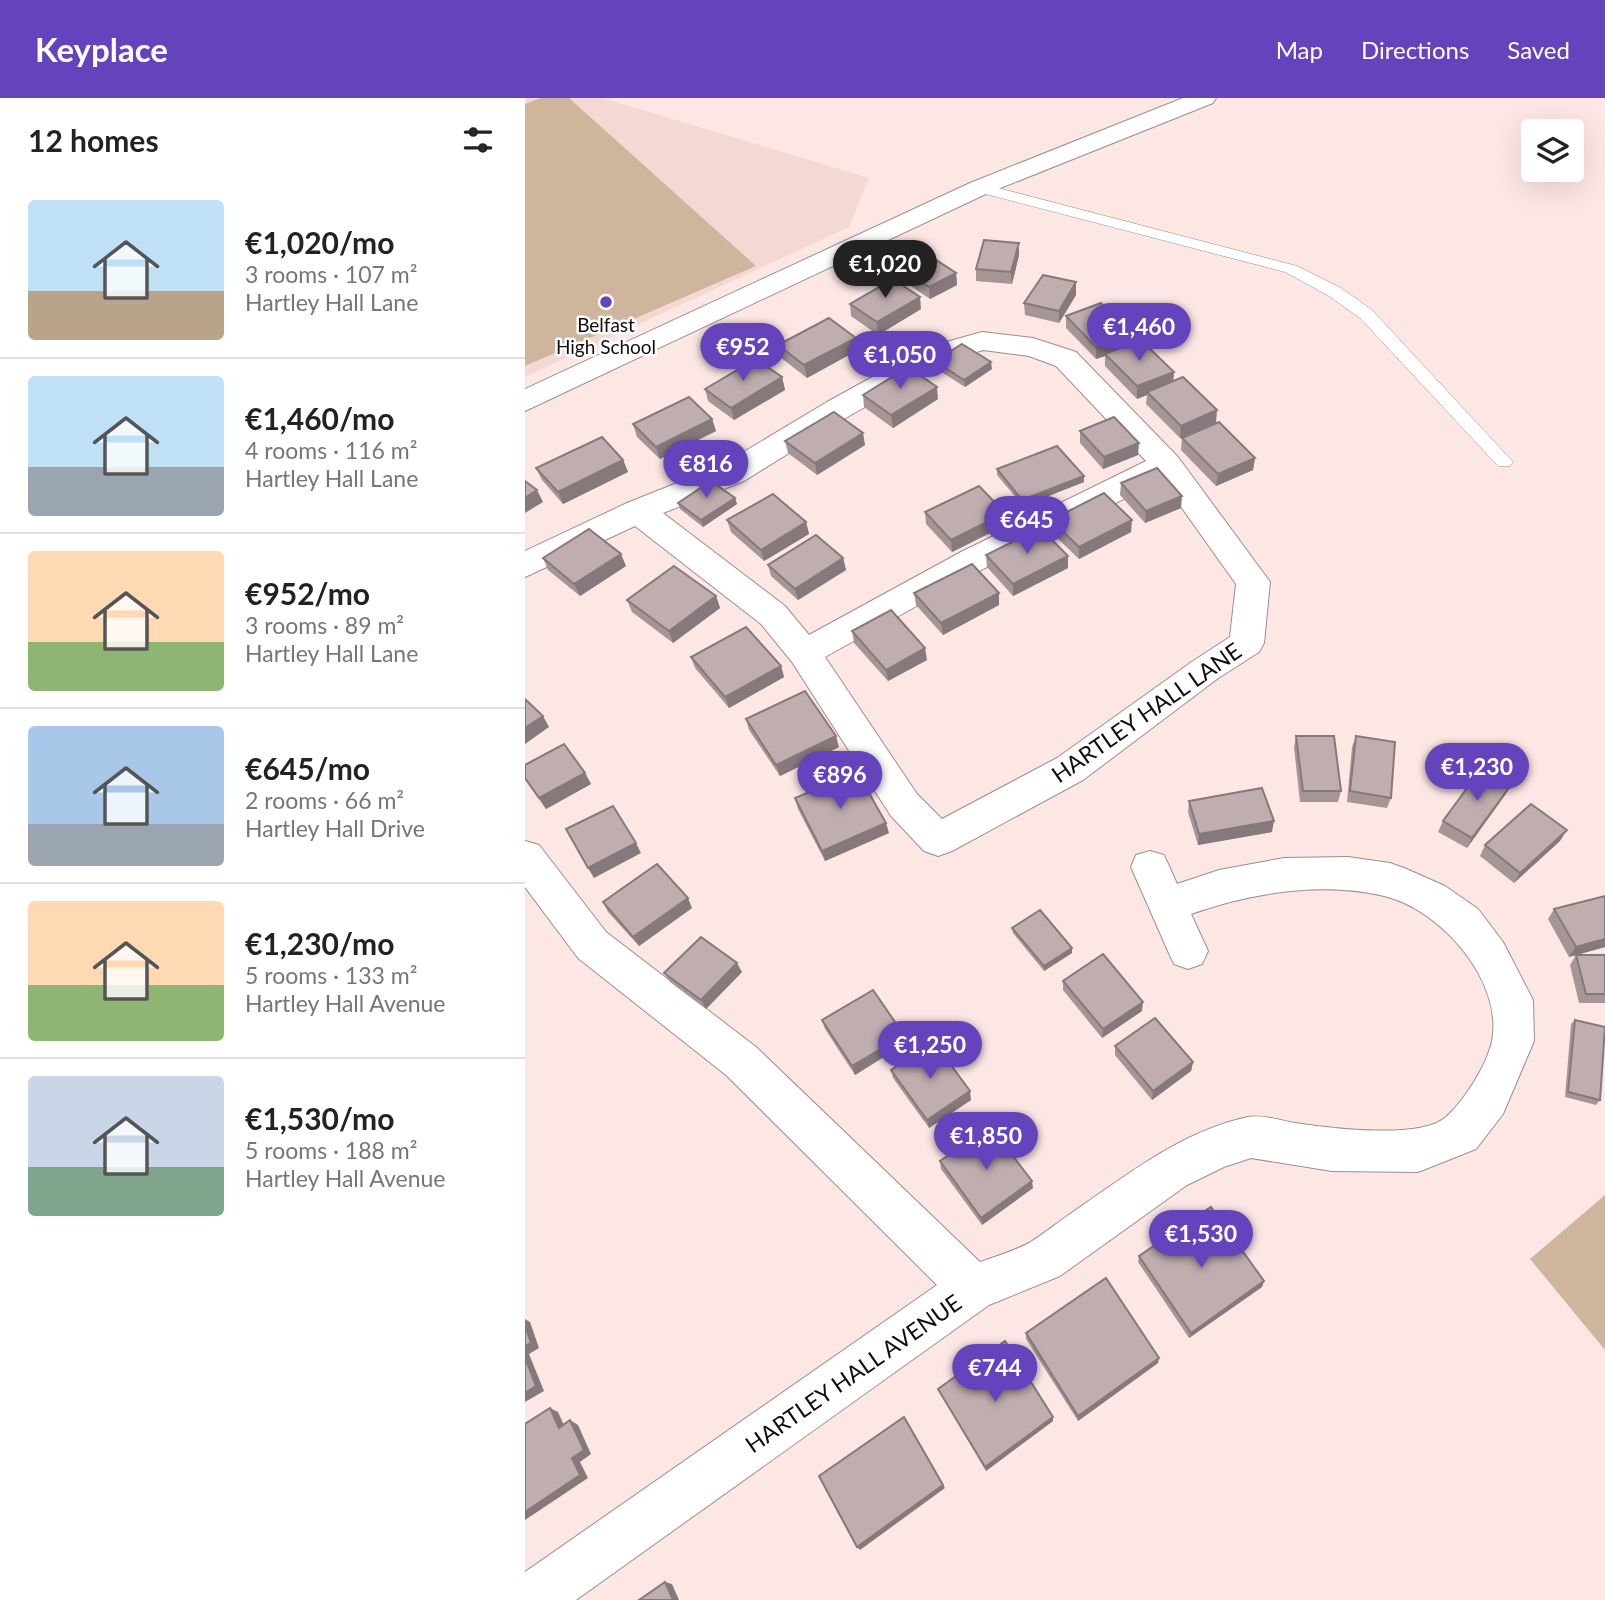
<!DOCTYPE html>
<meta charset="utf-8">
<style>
:root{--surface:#fff;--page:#f6f6f6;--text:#222;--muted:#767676;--line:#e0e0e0;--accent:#6543bc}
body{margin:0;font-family:Lato,sans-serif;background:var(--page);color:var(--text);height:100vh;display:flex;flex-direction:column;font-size:26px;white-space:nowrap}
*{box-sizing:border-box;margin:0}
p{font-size:23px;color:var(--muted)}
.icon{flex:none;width:38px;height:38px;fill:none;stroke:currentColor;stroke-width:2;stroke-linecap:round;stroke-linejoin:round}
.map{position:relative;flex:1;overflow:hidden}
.sheet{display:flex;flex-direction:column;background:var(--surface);width:525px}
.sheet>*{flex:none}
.fabs{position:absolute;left:996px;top:21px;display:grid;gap:14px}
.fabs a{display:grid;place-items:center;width:63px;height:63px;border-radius:7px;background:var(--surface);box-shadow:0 7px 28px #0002;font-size:35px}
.price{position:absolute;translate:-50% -60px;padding:0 16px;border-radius:24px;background:var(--accent);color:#fff;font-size:23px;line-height:46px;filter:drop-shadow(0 2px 4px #0008)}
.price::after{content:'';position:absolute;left:50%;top:42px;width:21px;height:16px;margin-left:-10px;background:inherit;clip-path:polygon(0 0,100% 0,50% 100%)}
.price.selected{background:#222;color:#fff}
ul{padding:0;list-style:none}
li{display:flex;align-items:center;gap:21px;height:175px;padding:0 28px}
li+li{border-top:2px solid var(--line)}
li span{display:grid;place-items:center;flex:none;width:196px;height:140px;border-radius:7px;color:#555}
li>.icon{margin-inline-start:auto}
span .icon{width:84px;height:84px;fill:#fffc;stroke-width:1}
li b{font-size:30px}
h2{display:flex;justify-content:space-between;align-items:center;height:84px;padding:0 28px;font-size:30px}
header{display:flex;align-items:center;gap:42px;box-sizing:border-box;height:98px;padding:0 35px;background:var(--accent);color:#fff}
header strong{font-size:33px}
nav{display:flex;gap:38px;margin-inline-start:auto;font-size:24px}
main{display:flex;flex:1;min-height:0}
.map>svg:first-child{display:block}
.built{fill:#f4d8d4}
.green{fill:#d0b59d}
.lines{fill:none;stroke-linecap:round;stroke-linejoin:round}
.lane-casing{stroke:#9f8d8b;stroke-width:1}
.street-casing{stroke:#9f8d8b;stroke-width:2}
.lane{fill:#fff;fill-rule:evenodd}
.street{fill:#fff;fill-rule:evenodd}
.wall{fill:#a59597}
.shaded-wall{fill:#86797b}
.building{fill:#c0adb0;stroke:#86797b;stroke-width:2}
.poi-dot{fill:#6543bc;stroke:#fff;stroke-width:2.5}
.labels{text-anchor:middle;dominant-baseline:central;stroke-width:5;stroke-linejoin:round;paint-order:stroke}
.far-poi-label{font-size:19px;fill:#110b0a;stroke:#fff}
.street-label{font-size:23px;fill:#110b0a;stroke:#fff}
</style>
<header>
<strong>Keyplace</strong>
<nav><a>Map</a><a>Directions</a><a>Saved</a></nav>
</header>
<main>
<section class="sheet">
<h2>12 homes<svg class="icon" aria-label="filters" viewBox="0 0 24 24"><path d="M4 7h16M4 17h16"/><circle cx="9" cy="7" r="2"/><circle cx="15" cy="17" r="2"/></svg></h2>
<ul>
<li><span style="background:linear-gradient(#bfe0f5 65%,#b9a48a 0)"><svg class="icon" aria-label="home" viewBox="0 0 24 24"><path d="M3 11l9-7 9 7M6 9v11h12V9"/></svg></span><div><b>€1,020/mo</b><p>3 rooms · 107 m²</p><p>Hartley Hall Lane</p></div></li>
<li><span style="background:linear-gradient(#bfe0f5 65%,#9aa5b1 0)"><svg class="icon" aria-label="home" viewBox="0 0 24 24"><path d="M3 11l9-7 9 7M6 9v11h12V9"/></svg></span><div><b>€1,460/mo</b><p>4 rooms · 116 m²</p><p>Hartley Hall Lane</p></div></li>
<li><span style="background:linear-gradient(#ffd9b3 65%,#8fb573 0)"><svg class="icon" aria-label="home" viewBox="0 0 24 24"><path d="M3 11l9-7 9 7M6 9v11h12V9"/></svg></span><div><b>€952/mo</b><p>3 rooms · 89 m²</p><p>Hartley Hall Lane</p></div></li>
<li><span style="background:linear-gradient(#a9c7e8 70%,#9aa5b1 0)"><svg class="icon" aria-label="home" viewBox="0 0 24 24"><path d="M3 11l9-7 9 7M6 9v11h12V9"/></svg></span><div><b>€645/mo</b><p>2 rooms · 66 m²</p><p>Hartley Hall Drive</p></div></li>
<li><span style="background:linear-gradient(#ffd9b3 60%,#8fb573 0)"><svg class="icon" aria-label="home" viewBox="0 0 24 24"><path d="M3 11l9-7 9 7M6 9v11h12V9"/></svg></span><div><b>€1,230/mo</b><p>5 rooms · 133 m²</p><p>Hartley Hall Avenue</p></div></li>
<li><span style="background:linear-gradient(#c9d6e8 65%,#7fa58c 0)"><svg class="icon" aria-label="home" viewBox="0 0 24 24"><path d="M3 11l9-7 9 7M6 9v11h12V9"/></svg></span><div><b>€1,530/mo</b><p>5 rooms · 188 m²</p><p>Hartley Hall Avenue</p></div></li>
</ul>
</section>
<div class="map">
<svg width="1080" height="1502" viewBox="0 0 1080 1502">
<rect width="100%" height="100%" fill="#fce7e5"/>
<path class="built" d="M0 0H77L344 80 324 129 0 279Z"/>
<g class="green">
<path d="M16 0H44L231 168 0 268V6Z"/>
<path d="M1080 1097V1252L1005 1161Z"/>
</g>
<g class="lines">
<g class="lane-casing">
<path id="lane" d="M454 85 772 168 816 190 847 212 988 364 985 368H973L835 220 804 198 760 174 449 93 446 90Z"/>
</g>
<g class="street-casing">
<g id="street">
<path d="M658 0H691L688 5 463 95 0 313V291L445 85Z"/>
<path d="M457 234 508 240 551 254 653 359 745 484 739 545 734 554 692 581 558 682 427 753 413 758 399 753 366 718 267 564 236 526 110 428 0 479V453L102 405 197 367 302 304 400 250ZM458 252 504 258 531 268 621 363 436 454 284 537 260 508 138 415 219 383 324 318 420 264ZM637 382 711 486 705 539 668 563 532 660 417 721 392 696 300 559 460 470Z"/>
<path d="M0 743 14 747 81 834 231 949 455 1164C471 1158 489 1153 504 1145 519 1136 533 1124 548 1114 602 1077 657 1033 723 1019 737 1016 757 1023 770 1025 803 1030 896 1042 921 1019 939 1003 962 967 967 943 979 883 915 811 859 798 797 783 725 795 666 816L683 853 677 866 663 871 649 866 643 853 606 769 611 757 625 753 639 757 652 786 694 772 759 760 823 759 865 765 879 770 920 788 953 811 978 844 1008 902 1009 943 978 1016 951 1051 893 1074 807 1073 726 1060 699 1069 662 1087 535 1178 464 1207 51 1502H0V1474L412 1187 201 977 53 860 0 789Z"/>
</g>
</g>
<use href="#lane" class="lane"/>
<use href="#street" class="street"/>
</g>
<g class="wall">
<path d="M494 157 487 186 451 183V171Z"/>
<path d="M373 167 431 175 432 187 405 201 374 180Z"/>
<path d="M551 197 534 225 500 217 499 205Z"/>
<path d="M325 206 396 211 353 237 326 218Z"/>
<path d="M541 218 607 245 649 274 648 283 691 325 655 340 621 306 622 297 612 301 580 268V258L571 261 541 230Z"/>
<path d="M331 240 333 252 282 280 255 259 253 247Z"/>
<path d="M410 263 467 271 440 289 410 270Z"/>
<path d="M257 279 260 292 209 322 183 303 180 291Z"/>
<path d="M338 297 413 301 368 330 339 309Z"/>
<path d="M187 321 191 333 135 361 112 339 108 326Z"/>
<path d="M555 333 613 357 578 371 555 345Z"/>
<path d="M657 340 730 360 728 372 691 388 656 352Z"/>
<path d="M260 343 340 347 292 377 263 355Z"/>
<path d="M98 362 103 374 38 406 17 382 11 370Z"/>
<path d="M472 371 559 384 498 408 472 377Z"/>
<path d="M596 385 656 410 620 425 595 397Z"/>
<path d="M210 400 212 406 178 429 155 411 153 405Z"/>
<path d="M400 414 480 415 481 427 427 454 401 426Z"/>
<path d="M202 422 281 424 284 436 239 463 206 434Z"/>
<path d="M526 422 606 434 554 461 526 434Z"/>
<path d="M461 457 543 470 488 498 462 469Z"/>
<path d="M18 460 101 468 55 498 23 472Z"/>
<path d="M318 460 321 472 273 502 246 478 243 467Z"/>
<path d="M389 495 474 507 418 537 391 507Z"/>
<path d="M191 498 195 510 148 545 107 514 102 502Z"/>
<path d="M327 533 402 562 363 583 329 545Z"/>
<path d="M166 559 256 568 259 579 204 610 170 570Z"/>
<path d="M221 621 314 649 255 678 224 632Z"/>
<path d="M771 638 816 693 813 704H775L769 649Z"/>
<path d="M831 638 866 700 862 710 822 704 827 649Z"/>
<path d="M0 667 60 675 66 686 21 711 0 681Z"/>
<path d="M986 687 980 697 942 750 913 734 918 723Z"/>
<path d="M270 700 364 735 300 763 273 711Z"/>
<path d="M664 703 747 734 673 747 663 714Z"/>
<path d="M1035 743 989 785 955 758 960 747Z"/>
<path d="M78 804 167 810 114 848 83 814Z"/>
<path d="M1029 811 1080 849 1044 859 1023 821Z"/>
<path d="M487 830 547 850V855L519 873 488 835Z"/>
<path d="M1051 857H1080V905H1054L1045 867Z"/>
<path d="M217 874 181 911 145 884 139 875Z"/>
<path d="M538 883 617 913 577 940 538 892Z"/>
<path d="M297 922 379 937 381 945 330 977 300 931Z"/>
<path d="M1050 922 1075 1002 1071 1007 1040 999 1046 926Z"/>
<path d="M590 948 668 964 666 973 627 1002 590 957Z"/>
<path d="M366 972 446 1002 404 1030 368 980Z"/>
<path d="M415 1063 508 1090 457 1127 416 1071Z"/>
<path d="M614 1158 739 1183 737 1189 664 1240 613 1164Z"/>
<path d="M501 1235 633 1265 553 1323 501 1241Z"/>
<path d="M413 1291 528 1323 461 1373Z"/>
</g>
<g class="shaded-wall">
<path d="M494 145V157L487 186 486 174Z"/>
<path d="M431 175 432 187 405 201 404 189Z"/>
<path d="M551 184V197L534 225V213Z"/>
<path d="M395 199 396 211 353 237 352 224Z"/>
<path d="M607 235V248L580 256V258L571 261V249Z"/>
<path d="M331 240 333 252 282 280 279 267Z"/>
<path d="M466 264 467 271 440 289 439 282Z"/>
<path d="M649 274 648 286 622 294V297L612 301V288Z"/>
<path d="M257 279 260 292 209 322 206 310Z"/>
<path d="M412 289 413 301 368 330 366 317Z"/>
<path d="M692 312 691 325 655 340 656 328Z"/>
<path d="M187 321 191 333 135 361 131 349Z"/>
<path d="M338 335 340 347 292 377 290 365Z"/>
<path d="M614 345 613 357 578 371 579 359Z"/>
<path d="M730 360 728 372 691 388 693 376Z"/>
<path d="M98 362 103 374 38 406 33 394Z"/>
<path d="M559 378V384L498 408 497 402Z"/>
<path d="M12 392 18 404 0 415V400Z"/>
<path d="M657 398 656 410 620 425 621 413Z"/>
<path d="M210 400 212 406 178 429 176 422Z"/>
<path d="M480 415 481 427 427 454 426 442Z"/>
<path d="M607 422 606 434 554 461V449Z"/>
<path d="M281 424 284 436 239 463 236 452Z"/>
<path d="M96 456 101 468 55 498 49 486Z"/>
<path d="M543 458V470L488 498V486Z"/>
<path d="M318 460 321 472 273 502 270 491Z"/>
<path d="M474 495V507L418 537 416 525Z"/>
<path d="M191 498 195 510 148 545 144 533Z"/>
<path d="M400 550 402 562 363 583 361 572Z"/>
<path d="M256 568 259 579 204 610 200 599Z"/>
<path d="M18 618 24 629 0 646V630Z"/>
<path d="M311 638 314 649 255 678 251 667Z"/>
<path d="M60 675 66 686 21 711 14 700Z"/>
<path d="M986 687 980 697 942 750 947 740Z"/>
<path d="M749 723 747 734 673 747 674 736Z"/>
<path d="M361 725 364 735 300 763 297 753Z"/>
<path d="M1042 732 1035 743 989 785 995 775Z"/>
<path d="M111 745 116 755 69 780 63 770Z"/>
<path d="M163 800 167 810 114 848 108 839Z"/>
<path d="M1080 841V849L1044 859 1051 849Z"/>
<path d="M547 850V855L519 873V868Z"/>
<path d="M212 865 217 874 181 911 176 902Z"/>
<path d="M618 904 617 913 577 940 578 931Z"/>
<path d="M379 937 381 945 330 977 327 968Z"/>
<path d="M668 964 666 973 627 1002 628 993Z"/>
<path d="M445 993 446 1002 404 1030 402 1022Z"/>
<path d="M507 1083 508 1090 457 1127 456 1120Z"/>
<path d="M739 1183 737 1189 664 1240 666 1235Z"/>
<path d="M0 1221 5 1224 14 1250 4 1256 19 1293 0 1304Z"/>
<path d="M634 1260 633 1265 553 1323V1318Z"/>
<path d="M25 1310 33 1314 42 1334 34 1330Z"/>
<path d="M528 1319V1323L461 1373 460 1369Z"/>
<path d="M45 1322 53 1327 66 1356 55 1364 63 1380 0 1422V1414L47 1360Z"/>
<path d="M418 1387 420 1390 335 1452 332 1449Z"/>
<path d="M140 1484 147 1486 154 1502H148Z"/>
</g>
<g class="building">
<path d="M459 142 494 145 486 174 451 171Z"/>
<path d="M399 154 431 175 404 189 373 167Z"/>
<path d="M518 177 551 184 534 213 499 205Z"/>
<path d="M368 181 395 199 352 224 325 206Z"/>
<path d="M576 205 607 235 571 249 541 218Z"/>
<path d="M304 220 331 240 279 267 253 247Z"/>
<path d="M616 242 649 274 612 288 580 256Z"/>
<path d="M437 246 466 264 439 282 410 263Z"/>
<path d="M231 261 257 279 206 310 180 291Z"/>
<path d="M383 269 412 289 366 317 338 297Z"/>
<path d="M658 279 692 312 656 328 622 294Z"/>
<path d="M164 299 187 321 131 349 108 326Z"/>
<path d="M309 314 338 335 290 365 260 343Z"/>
<path d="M589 319 614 345 579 359 555 333Z"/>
<path d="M694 324 730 360 693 376 657 340Z"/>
<path d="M77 339 98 362 33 394 11 370Z"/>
<path d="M532 348 559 378 497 402 472 371Z"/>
<path d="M632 370 657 398 621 413 596 385Z"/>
<path d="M0 383 12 392 0 400Z"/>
<path d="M186 383 210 400 176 422 153 405Z"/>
<path d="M454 388 480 415 426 442 400 414Z"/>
<path d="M579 395 607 422 554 449 526 422Z"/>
<path d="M248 396 281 424 236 452 202 422Z"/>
<path d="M515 430 543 458 488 486 461 457Z"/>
<path d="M64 431 96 456 49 486 18 460Z"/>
<path d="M291 437 318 460 270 491 243 467Z"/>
<path d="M447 466 474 495 416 525 389 495Z"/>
<path d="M149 468 191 498 144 533 102 502Z"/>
<path d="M366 512 400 550 361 572 327 533Z"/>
<path d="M221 529 256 568 200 599 166 559Z"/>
<path d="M280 593 311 638 251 667 221 621Z"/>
<path d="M0 601 18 618 0 630Z"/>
<path d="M771 638H809L816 693H778Z"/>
<path d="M831 638 870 644 866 700 825 693Z"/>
<path d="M39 646 60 675 14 700 0 680V667Z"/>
<path d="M956 671 986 687 947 740 918 723Z"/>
<path d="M332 674 361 725 297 753 270 700Z"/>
<path d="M737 690 749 723 674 736 664 703Z"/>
<path d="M1006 706 1042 732 995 775 960 747Z"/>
<path d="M88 708 111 745 63 770 41 731Z"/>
<path d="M132 766 163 800 108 839 78 804Z"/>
<path d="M1080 798V841L1051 849 1029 811Z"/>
<path d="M515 812 547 850 519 868 487 830Z"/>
<path d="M176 839 212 865 176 902 139 875Z"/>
<path d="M578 856 618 904 578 931 538 883Z"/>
<path d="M1051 857H1080V896H1061Z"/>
<path d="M348 892 379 937 327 968 297 922Z"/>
<path d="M630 920 668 964 628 993 590 948Z"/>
<path d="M1050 922 1080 929 1075 1002 1043 994Z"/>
<path d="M409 944 445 993 402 1022 366 972Z"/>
<path d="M465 1028 507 1083 456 1120 415 1063Z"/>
<path d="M686 1109 739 1183 666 1235 614 1158Z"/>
<path d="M581 1180 634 1260 553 1318 501 1235Z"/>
<path d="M0 1228 6 1245 0 1248Z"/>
<path d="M480 1243 528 1319 460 1369 413 1291Z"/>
<path d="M0 1260 11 1288 0 1295Z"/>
<path d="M25 1310 34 1330 45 1322 59 1352 47 1360 55 1377 0 1414V1326Z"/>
<path d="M379 1319 418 1387 332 1449 294 1378Z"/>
<path d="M140 1484 148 1502H114Z"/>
</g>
<circle class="poi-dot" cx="81" cy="204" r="7"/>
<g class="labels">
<g class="far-poi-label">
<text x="81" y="226">Belfast<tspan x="81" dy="22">High School</tspan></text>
</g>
<g class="street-label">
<text transform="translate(621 614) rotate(-35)">HARTLEY HALL LANE</text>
<text transform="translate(328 1275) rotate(-35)">HARTLEY HALL AVENUE</text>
</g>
</g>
</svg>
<div class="fabs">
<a><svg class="icon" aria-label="layers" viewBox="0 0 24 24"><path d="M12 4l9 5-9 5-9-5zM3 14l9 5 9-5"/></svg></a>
</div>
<b class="price selected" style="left:360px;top:202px">€1,020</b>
<b class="price" style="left:614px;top:265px">€1,460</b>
<b class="price" style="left:218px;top:285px">€952</b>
<b class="price" style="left:375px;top:293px">€1,050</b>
<b class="price" style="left:181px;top:402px">€816</b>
<b class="price" style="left:502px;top:458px">€645</b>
<b class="price" style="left:952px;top:705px">€1,230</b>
<b class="price" style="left:315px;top:713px">€896</b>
<b class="price" style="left:405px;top:983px">€1,250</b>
<b class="price" style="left:461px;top:1074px">€1,850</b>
<b class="price" style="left:676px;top:1172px">€1,530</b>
<b class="price" style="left:470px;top:1306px">€744</b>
</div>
</main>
